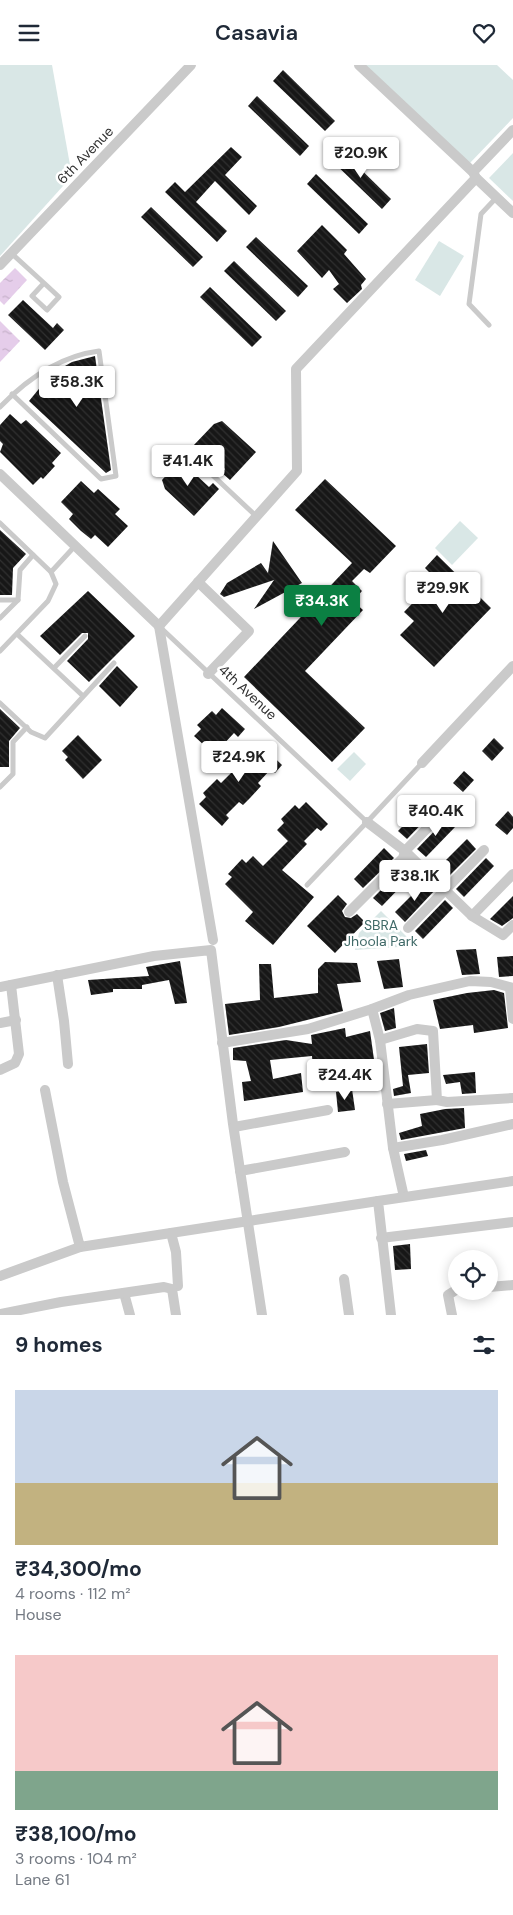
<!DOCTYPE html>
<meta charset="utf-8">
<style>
:root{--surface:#fff;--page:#f2f2f3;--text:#1f2937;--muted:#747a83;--accent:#0b8043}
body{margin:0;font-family:"DM Sans",sans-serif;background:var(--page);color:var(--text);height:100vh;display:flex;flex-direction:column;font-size:19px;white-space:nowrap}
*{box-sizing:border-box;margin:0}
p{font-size:16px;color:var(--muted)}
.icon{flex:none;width:28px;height:28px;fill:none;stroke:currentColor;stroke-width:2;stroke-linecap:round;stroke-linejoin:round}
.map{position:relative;height:1250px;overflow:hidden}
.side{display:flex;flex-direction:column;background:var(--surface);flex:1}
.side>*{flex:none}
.fabs{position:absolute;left:448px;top:1185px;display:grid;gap:10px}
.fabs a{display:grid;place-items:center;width:50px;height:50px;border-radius:50%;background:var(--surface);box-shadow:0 2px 12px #0003;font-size:25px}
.price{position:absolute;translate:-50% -42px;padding:0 11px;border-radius:5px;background:#fff;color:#222;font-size:16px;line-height:32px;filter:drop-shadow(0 1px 2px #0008)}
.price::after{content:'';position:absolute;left:50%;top:30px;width:15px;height:11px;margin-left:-8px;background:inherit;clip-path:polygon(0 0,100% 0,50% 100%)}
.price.on{background:var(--accent);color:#fff}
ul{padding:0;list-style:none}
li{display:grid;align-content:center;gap:10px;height:265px;padding:0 15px}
li span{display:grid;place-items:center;height:155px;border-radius:0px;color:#555}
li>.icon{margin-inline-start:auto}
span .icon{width:90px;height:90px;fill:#fffc;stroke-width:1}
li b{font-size:21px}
h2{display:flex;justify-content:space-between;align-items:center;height:60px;padding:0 15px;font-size:21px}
header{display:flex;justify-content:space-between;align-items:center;height:65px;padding:0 15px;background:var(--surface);font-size:22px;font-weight:600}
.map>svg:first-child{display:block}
.park{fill:#d9e7e6}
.water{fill:url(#water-ripples)}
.building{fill:url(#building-back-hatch)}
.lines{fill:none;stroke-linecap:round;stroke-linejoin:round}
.lane{stroke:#cacaca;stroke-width:5}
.street{stroke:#cacaca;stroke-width:10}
.labels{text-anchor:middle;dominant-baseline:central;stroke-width:5;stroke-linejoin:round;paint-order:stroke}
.street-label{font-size:14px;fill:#303030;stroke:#fff}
.park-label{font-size:14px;fill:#406a68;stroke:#fff}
</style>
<header><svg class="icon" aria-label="menu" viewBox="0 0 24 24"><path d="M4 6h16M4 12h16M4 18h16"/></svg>Casavia<svg class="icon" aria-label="heart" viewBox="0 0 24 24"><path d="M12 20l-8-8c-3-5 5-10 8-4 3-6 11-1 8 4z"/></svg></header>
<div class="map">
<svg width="513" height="1250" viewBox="0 0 513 1250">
<defs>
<pattern id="water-ripples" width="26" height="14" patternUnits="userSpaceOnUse" patternTransform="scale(1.25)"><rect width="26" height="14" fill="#e5cdea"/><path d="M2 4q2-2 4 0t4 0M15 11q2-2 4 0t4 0" fill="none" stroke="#c5b0c9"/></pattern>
<pattern id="building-back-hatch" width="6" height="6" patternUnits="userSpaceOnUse" patternTransform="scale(1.25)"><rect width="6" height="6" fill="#171717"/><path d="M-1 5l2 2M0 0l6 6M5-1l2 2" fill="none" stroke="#303030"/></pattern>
</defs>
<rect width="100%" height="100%" fill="#fff"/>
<g class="park">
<path d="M0 0H52L72 111 0 191Z"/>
<path d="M365 0H497L513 15V53L469 99Z"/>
<path d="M513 88V136L489 113Z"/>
<path d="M439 176 464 191 440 231 415 215Z"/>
<path d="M460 456 478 473 452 500 435 483Z"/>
<path d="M354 687 366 699 350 716 337 704Z"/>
<path d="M381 846 408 873 399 882 355 885 359 868Z"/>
</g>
<g class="water">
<path d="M15 203 27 215 4 240 0 236V218Z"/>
<path d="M0 256 20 276 0 297Z"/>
</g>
<g class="building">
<path d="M283 5 335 56 325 66 273 16Z"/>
<path d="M257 31 309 81 300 91 248 41Z"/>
<path d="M231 82 242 92 225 110 257 141 249 150 215 116 196 137 227 166 217 177 165 127 175 117 185 127Z"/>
<path d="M340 84 391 134 382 144 330 94Z"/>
<path d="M316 109 368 159 359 169 307 119Z"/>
<path d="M151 142 203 192 193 202 141 152Z"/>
<path d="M322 160 347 185 344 189 366 214 361 220 362 224 347 238 333 224 339 219 329 205 322 213 297 186Z"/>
<path d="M256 172 308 221 298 232 246 182Z"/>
<path d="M234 196 286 246 276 256 224 206Z"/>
<path d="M210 222 262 272 252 282 200 232Z"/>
<path d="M23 235 53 263 57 258 64 265 45 285 8 250Z"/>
<path d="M95 291 111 405 106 408 29 336 47 314 58 305 72 297Z"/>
<path d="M10 349 21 359 26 355 61 388 52 398 55 401 43 414 41 412 33 420 0 387 3 379 0 376V360Z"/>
<path d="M222 356 256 387 230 415 222 408 225 404 212 391 208 395 193 381 214 359Z"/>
<path d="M184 391 198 405 195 409 209 422 213 418 219 424 194 451 165 424 162 415Z"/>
<path d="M325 414 396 481 370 508 364 504 352 516 362 526 353 536 363 545 305 606 365 663 332 697 244 612 352 498 295 445Z"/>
<path d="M81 416 94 428 98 424 120 444 115 449 128 461 108 482 95 470 91 474 81 466 69 454 73 449 61 437Z"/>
<path d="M0 465 26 489 13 503 12 530H0Z"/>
<path d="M273 476 302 518 254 544 274 515 224 532 220 529 227 518 261 498 268 508Z"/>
<path d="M437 490 491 543 434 602 400 570 414 556 404 547 436 514 425 503Z"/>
<path d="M88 526 135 571 89 617 67 596 88 574V568H82L60 590 40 571Z"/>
<path d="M117 601 138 622 120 642 99 621Z"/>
<path d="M222 643 245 664 238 672 234 668 221 682 224 685 217 692 194 671 201 664 197 660 212 646 216 650Z"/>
<path d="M0 644 20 663 9 676V702H0Z"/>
<path d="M78 670 102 695 83 714 65 695 68 692 62 686Z"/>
<path d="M494 673 504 683 492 696 482 686Z"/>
<path d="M259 678 282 700 275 708 271 704 258 718 261 721 250 733 243 740 239 737 226 750 229 753 222 761 199 739 206 732 203 728 217 714 221 718 232 707 238 699 234 696 249 681 253 685Z"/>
<path d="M464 706 474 715 463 727 453 718Z"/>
<path d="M428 735 437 743 407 774 398 766Z"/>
<path d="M306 737 328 759 321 766 317 763 304 776 307 779 282 805 314 832 273 880 245 856 253 847 225 819 232 812 228 809 242 794 246 798 253 791 263 801 288 776 277 765 284 758 281 754 295 740 299 744Z"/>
<path d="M508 746 513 752V763L507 770 495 760Z"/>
<path d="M447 753 456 761 426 792 417 784Z"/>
<path d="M467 774 476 784 446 814 436 805Z"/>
<path d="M384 783 394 793 363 823 354 814Z"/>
<path d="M486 793 494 801 464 832 456 824Z"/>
<path d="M404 802 412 810 382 841 373 833Z"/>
<path d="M426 816 435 825 405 857 395 847Z"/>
<path d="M338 830 347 839 342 846 345 852 351 853 357 849 365 857 335 888 307 861Z"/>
<path d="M513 831V853L502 861 490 854Z"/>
<path d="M445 835 453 843 423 874 415 866Z"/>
<path d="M476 884 480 909 462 910 456 885Z"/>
<path d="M513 891V911L499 912 497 892Z"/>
<path d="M399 894 403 922 384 924 377 896Z"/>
<path d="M180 896 187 938 175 939 169 915 142 920V924H113V927L91 930 88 915 149 911 146 902Z"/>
<path d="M325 897 357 898 361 917 337 919 343 946 279 962 229 970 225 939 260 935 259 899H271L274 933 318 928V904Z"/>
<path d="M494 925 504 928 508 963 474 968 473 960 440 964 433 935 467 928Z"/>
<path d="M394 943 396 963 385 966 380 948Z"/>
<path d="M345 963 346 972 370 966 377 1016 354 1020 351 997 313 1004 312 991 270 995 273 1014 301 1008 303 1027 244 1036 242 1017 251 1016 246 996 233 995V983L286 975 312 979 311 970Z"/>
<path d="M427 979 429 1008 408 1010 411 1028 394 1031 393 1024 403 1021 399 982Z"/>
<path d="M475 1007 476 1028 462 1029 460 1017 446 1019 443 1010Z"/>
<path d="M352 1024 355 1045 338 1047 336 1027Z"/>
<path d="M464 1043 465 1063 401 1075 399 1068 422 1061 420 1049 445 1044Z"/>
<path d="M426 1085 428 1091 406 1096 404 1089Z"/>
<path d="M410 1179 411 1204 395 1205 393 1181Z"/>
</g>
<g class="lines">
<g class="lane">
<path d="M11 188 44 218 32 231 47 245 59 232 44 218"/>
<path d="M489 260 469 239 481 149 496 133"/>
<path d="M0 342C27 314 60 291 99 286L116 411 101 414 12 329"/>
<path d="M206 404 256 451"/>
<path d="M0 458 51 507"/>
<path d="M0 535H18"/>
<path d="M0 553 18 535 20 505 33 490"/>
<path d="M161 563 367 757 422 698"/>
<path d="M17 569 83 631"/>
<path d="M0 586 48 536 56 519 51 507 75 481"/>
<path d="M54 603 85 571"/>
<path d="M0 638 31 667 45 673 114 598"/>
<path d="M0 722 13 709V677L27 662"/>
<path d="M307 820 367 757"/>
</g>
<g class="street">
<path d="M359 0 473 107 476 113 513 148"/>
<path d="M473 107 513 65"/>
<path d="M0 200 191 0"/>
<path d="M0 409 159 561"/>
<path d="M198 517 249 566 208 609"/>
<path d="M159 561 297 406 296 304 476 113"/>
<path d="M159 561 213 875"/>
<path d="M422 698 513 601"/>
<path d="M367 757 405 786 472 851 513 809"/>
<path d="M349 847 403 793 405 786 444 746"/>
<path d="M472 851 503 870 513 860"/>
<path d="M408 863 484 785"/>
<path d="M57 910 64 956 68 999"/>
<path d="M0 922 154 891 211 885 233 1059 262 1250"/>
<path d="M510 923 513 954"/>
<path d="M372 944 380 975 393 1083 404 1132"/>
<path d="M0 958 16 955"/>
<path d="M380 975 417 964 433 966 437 1035 447 1037 513 1033"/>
<path d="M222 978 308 964 372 944 409 930 470 916 491 917 513 923"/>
<path d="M0 1005 15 998 19 989 11 920"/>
<path d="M45 1025 63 1117 80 1182 378 1136"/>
<path d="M387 1039 437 1035"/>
<path d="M234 1062 328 1045"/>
<path d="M393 1083 442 1075 513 1059"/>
<path d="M240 1106 345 1087"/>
<path d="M171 1168 176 1187 178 1221"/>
<path d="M381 1173 513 1157"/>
<path d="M0 1211 80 1182"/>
<path d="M344 1214 349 1250"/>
<path d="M489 1222 513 1220"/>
<path d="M124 1228 130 1250"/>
<path d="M0 1249 61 1237 164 1222 172 1224 176 1250"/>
<path d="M391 1250 378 1136 513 1116"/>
<path d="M452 1250 448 1230 456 1225"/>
</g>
</g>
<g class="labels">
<g class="street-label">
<text transform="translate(85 90) rotate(-46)">6th Avenue</text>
<text transform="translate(248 627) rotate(43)">4th Avenue</text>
</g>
<g class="park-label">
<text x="381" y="860">SBRA<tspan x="381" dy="16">Jhoola Park</tspan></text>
</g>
</g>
</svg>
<div class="fabs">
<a><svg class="icon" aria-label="locate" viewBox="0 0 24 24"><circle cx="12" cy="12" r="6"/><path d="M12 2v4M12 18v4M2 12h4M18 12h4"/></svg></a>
</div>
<b class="price" style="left:361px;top:114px">₹20.9K</b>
<b class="price" style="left:77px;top:343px">₹58.3K</b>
<b class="price" style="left:188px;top:422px">₹41.4K</b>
<b class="price" style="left:443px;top:549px">₹29.9K</b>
<b class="price on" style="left:322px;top:562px">₹34.3K</b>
<b class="price" style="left:239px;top:718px">₹24.9K</b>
<b class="price" style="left:436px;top:772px">₹40.4K</b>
<b class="price" style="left:415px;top:837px">₹38.1K</b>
<b class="price" style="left:345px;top:1036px">₹24.4K</b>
</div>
<section class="side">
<h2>9 homes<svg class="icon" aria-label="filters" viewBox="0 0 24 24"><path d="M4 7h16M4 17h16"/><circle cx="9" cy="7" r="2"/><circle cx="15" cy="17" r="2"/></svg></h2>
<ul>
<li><span style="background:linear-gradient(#c9d6e8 60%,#c2b280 0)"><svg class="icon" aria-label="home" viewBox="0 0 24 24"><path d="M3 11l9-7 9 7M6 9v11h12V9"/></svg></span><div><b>₹34,300/mo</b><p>4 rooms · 112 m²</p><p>House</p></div></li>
<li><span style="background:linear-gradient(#f6c9c9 75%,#7fa58c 0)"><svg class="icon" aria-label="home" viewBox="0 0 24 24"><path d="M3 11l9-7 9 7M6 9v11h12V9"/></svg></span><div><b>₹38,100/mo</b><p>3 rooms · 104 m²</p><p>Lane 61</p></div></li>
</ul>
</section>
